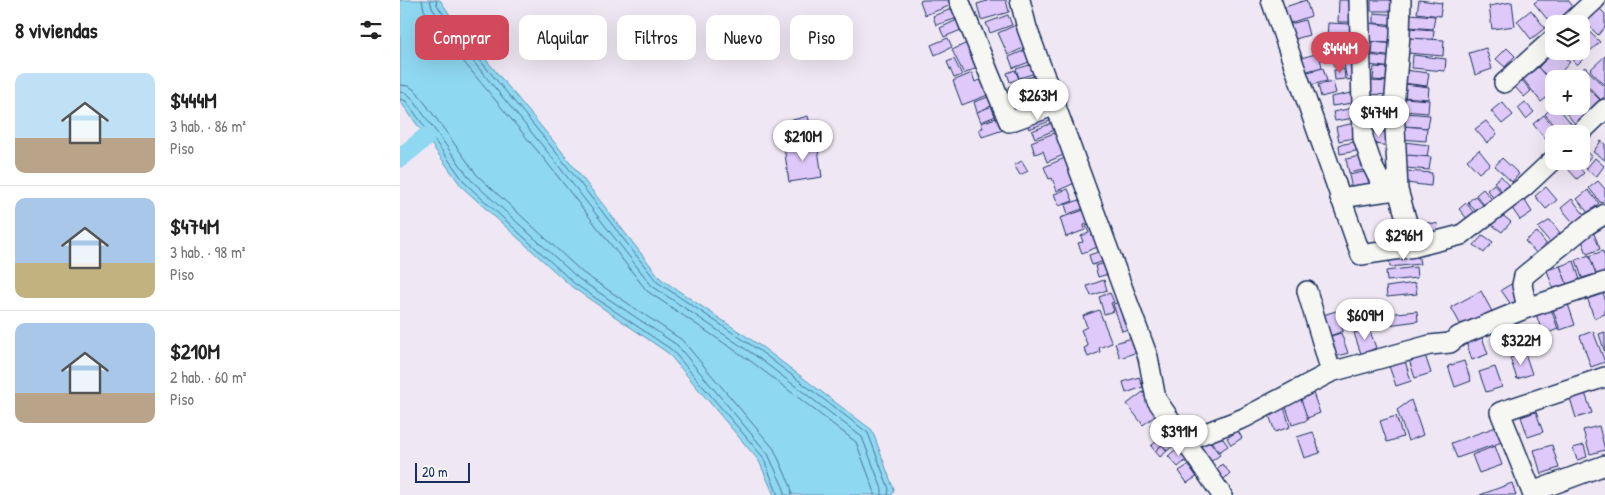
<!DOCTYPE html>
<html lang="es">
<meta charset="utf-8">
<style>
:root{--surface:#fff;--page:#f6f6f6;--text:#222;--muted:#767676;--line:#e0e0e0;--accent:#d1495b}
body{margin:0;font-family:"Patrick Hand",sans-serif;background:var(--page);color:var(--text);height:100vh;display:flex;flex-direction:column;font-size:19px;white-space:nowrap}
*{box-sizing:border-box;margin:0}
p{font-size:16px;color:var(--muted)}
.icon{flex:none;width:28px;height:28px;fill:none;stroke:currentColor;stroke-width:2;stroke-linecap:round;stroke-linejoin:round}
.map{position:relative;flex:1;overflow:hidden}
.drawer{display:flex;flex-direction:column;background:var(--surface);width:400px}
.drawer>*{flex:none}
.guide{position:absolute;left:15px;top:15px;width:475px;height:45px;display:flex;gap:10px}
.fabs{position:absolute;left:1145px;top:15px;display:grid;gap:10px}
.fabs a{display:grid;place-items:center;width:45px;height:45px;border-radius:10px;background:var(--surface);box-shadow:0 5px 20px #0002;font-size:25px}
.scale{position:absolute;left:15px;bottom:12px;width:55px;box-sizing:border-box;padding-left:5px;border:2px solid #1b2f5e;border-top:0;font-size:14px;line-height:18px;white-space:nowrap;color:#1b2f5e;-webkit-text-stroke:4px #f6f6f2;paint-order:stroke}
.price{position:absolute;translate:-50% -42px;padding:0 11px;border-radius:18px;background:#fff;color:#222;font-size:16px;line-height:32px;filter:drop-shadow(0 1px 2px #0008)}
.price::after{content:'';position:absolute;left:50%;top:30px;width:15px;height:11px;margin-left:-8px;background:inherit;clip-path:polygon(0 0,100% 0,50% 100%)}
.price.selected{background:var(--accent);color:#fff}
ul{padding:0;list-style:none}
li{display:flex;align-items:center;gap:15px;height:125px;padding:0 15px}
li+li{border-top:1px solid var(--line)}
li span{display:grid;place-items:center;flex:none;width:140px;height:100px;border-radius:10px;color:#555}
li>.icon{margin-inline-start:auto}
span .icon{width:60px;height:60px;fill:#fffc;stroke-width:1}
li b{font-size:21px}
h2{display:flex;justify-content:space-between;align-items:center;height:60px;padding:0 15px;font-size:21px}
.tag{padding:0 18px;border-radius:10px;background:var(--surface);box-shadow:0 5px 20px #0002;font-size:18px;line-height:45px}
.tag.selected{background:var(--accent);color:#fff}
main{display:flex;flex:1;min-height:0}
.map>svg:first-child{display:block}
.water{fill:#8fd8f1;stroke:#6194b6}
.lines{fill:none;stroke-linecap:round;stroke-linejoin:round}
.shore{stroke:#497399;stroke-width:1}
.canal{stroke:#8fd8f1;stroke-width:19}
.building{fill:#dec9fa;stroke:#1b2f5e}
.minor-casing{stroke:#1b2f5e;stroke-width:22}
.minor{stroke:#f6f6f2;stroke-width:19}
</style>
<main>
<section class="drawer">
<h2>8 viviendas<svg class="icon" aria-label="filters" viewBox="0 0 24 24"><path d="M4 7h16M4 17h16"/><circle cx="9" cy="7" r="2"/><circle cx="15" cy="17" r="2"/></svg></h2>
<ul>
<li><span style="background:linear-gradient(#bfe0f5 65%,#b9a48a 0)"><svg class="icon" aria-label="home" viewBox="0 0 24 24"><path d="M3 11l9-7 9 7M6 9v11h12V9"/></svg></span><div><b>$444M</b><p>3 hab. · 86 m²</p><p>Piso</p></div></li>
<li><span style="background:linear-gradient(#a9c7e8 65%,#c2b280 0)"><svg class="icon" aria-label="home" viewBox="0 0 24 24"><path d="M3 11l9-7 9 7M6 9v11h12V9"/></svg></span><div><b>$474M</b><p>3 hab. · 98 m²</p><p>Piso</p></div></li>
<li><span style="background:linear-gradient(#a9c7e8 70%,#b9a48a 0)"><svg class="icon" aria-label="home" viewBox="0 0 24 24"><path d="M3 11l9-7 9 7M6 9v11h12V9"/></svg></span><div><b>$210M</b><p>2 hab. · 60 m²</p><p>Piso</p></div></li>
</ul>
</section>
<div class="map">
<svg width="1205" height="495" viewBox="0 0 1205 495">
<rect width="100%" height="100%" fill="#efe8f4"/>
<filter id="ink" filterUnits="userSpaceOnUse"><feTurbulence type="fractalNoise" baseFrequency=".02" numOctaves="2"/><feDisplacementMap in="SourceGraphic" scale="10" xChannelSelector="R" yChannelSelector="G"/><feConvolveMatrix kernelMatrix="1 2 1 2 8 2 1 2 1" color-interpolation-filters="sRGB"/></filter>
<g filter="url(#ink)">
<path class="water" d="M0 0H40L54 21 159 148 261 279 362 347 472 430 494 490 492 495H374L359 461 268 353 172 287 62 187 0 101Z"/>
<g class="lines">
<g class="shore">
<path d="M22 0 24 10 39 32 145 160 247 291 352 362 456 442 474 490V495"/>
<path d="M30 0 32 8 45 27 150 155 252 286 356 356 462 437 482 489V495"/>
<path d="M36 0 37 5 50 24 155 151 257 282 360 351 468 433 489 489 488 495"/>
<path d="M0 85 9 86 17 92 77 175 183 273 282 340 374 449 391 487 392 495"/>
<path d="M0 92 6 93 11 97 71 180 179 279 277 345 368 454 384 489V495"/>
<path d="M0 99 6 101 66 184 175 284 272 350 363 457 378 495"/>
</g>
<path class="canal" d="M0 158 26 137"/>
</g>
<g class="building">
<path d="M523 0H551L552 5 525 15 520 1Z"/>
<path d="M587 0H606L609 12 581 20 577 4 587 1Z"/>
<path d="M906 0 911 16 884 25 879 9Z"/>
<path d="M939 0H954L953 22H938Z"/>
<rect x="971" y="0" width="28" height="11"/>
<path d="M1019 0 1042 3 1040 16 1017 13Z"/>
<path d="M1138 0H1168L1174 8 1152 25 1134 3Z"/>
<path d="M1112 2 1115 26 1092 29 1089 6Z"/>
<path d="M554 8 558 18 536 25 533 16Z"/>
<path d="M1199 8 1205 14V27L1198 35 1185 22Z"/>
<path d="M1131 10 1145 28 1131 39 1117 21Z"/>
<path d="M974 13 999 15 998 25 974 23Z"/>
<path d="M1010 14 1035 16 1033 29 1009 27Z"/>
<path d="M608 15 612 25 590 33 586 23Z"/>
<path d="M557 20 561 30 544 37 540 28Z"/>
<path d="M905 20 909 35 892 40 887 25Z"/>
<path d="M928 23 951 24 950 40 927 39Z"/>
<path d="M969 23 999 27 998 44 968 41Z"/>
<path d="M618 24 628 46 608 55 598 33Z"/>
<path d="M1182 25 1200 42 1189 52 1181 45Z"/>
<path d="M1009 28 1034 30 1033 40 1009 38Z"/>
<path d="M548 38 552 47 535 55 531 45Z"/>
<path d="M1009 38 1044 40 1043 56 1008 53Z"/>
<path d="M973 42 995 44 994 57 972 54Z"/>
<path d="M567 43 578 67 564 74 552 50Z"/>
<path d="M952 48 957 78 947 80 944 65 934 67 931 52Z"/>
<path d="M1086 48 1092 69 1075 75 1069 53Z"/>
<path d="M1107 48 1115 56 1105 67 1096 59Z"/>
<path d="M628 49 632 61 613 68 609 57Z"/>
<path d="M1181 49 1187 55 1177 65 1163 51H1181Z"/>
<path d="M1154 50 1170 62 1153 81 1138 68Z"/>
<path d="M919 53 922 67 904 72 901 58Z"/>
<path d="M969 55 994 58 993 68 968 65Z"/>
<path d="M1013 55 1046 59 1045 71 1012 68Z"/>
<path d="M1205 56V86L1190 70Z"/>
<path d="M554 59 562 75 554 78 547 62Z"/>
<path d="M633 64 636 73 619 78 616 69Z"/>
<path d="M974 67 991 68 989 81 973 80Z"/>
<path d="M1138 67 1154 86V92L1141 102 1123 79Z"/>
<path d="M1185 67 1205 88V96L1201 100 1177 74Z"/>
<path d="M923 68 927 81 907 86 904 73Z"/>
<path d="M944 69 945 79 935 80 934 70Z"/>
<path d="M615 70 619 79 610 82 607 73Z"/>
<path d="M1004 70 1029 73 1027 86 1003 83Z"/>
<path d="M572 73 575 82 582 79 588 95 562 105 553 81Z"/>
<path d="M638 75 640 85 619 91 616 81Z"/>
<path d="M1122 80 1131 91 1124 97 1115 87Z"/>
<path d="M968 81 993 82 992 95 967 94Z"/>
<path d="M933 82 936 93 921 97 918 85Z"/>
<path d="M616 84 619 93 611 95 608 87Z"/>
<path d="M1005 84 1029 87 1028 99 1004 97Z"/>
<path d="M1185 85 1200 100 1187 113 1181 106V88Z"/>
<path d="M642 87 646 101 618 109 614 95Z"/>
<path d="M951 93 953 103 932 106 931 97Z"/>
<path d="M594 95 597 104 577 112 574 102Z"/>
<path d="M1004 98 1029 100 1028 113 1003 111Z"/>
<path d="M964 99 989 101 988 114 963 112Z"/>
<path d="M1102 102 1113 115 1102 124 1091 111Z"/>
<path d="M1125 102 1134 112 1126 119 1118 108Z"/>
<path d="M597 104 601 114 581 122 577 112Z"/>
<path d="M1154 106H1157L1174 127 1166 134H1162L1145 114Z"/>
<path d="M1160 106H1177L1186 117 1176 125Z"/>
<path d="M953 108 955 118 935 121 933 112Z"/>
<path d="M647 113 650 121 629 129 626 121Z"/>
<path d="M1005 113 1030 115 1028 128 1004 126Z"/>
<path d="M965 114 990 116 989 129 964 127Z"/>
<path d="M1144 115 1159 134H1154V144L1151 146 1133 124Z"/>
<path d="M408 116 411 128 392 133 389 121Z"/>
<path d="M602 116 606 129 582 137 579 129 583 128 581 123Z"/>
<path d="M1086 121 1097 134 1087 143 1075 129Z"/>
<path d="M652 123 655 130 635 138 632 131Z"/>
<path d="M955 123 958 137 939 141 936 127Z"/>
<path d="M1003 126 1027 128 1026 141 1001 139Z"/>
<path d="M967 130 992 133 990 146 966 143Z"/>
<path d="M657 132 666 154 647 162 643 151 635 154 631 142Z"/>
<path d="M959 141 961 150 940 154 939 145Z"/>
<path d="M1201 141 1205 144V160L1193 152Z"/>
<path d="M417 142 422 177 389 182 384 147Z"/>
<path d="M1004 142 1029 145 1027 157 1003 155Z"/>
<path d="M1182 148 1191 156 1182 167 1176 161H1181Z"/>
<path d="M1079 150 1090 164 1079 173 1067 160Z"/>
<path d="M964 155 968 169 949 173 946 159Z"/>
<path d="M1006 155 1031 157 1029 170 1005 168Z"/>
<path d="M667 157 677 182 657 191 652 178 649 179 644 167Z"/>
<path d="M1102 158 1119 174 1112 182 1095 166Z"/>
<path d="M1195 158 1204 166 1196 177 1186 169Z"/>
<path d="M622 161 628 171 620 175 614 165Z"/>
<path d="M1175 163 1184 173 1177 179 1168 169Z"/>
<path d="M968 171 971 184 952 189 949 175Z"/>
<path d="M1007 171 1032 173 1031 186 1006 183Z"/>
<path d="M1101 176 1110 186 1103 192 1094 182Z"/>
<path d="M1198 181 1205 189V200L1201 203 1189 188Z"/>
<path d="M1094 184 1103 194 1096 201 1087 190Z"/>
<path d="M1146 187 1157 200 1146 209 1135 196Z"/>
<path d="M668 189 673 201 659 206 654 194Z"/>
<path d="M1083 189 1092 199 1085 206 1076 195Z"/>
<path d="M1188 190 1199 203 1188 213 1177 199Z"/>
<path d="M1075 196 1084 206 1077 213 1068 202Z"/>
<path d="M1122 196 1132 212 1120 220 1109 204Z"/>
<path d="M685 198 688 207 668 214 665 205Z"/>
<path d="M1172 199 1186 217 1176 226 1161 208Z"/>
<path d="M1066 203 1075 214 1068 220 1059 209Z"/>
<path d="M690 208 694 221 684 225 685 230 666 237 660 218Z"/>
<path d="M1101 214 1111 222 1102 232 1092 225Z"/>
<path d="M1150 220 1164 238 1154 247 1138 228Z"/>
<path d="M1013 221 1038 224 1036 237 1011 234Z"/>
<path d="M694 223 703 245 682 253 678 243 683 242 681 236 689 233 686 226Z"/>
<path d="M1193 231 1200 249 1187 254 1180 235Z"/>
<path d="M1137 232 1151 250 1141 258 1125 241Z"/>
<path d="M1083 235 1093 242 1084 253 1074 245Z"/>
<path d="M704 250 708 260 692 265 689 255Z"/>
<path d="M1203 251 1205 258V272L1196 275 1189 256Z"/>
<path d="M1018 254 1020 264 990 267 989 257Z"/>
<path d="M1189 255 1196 274 1182 278 1176 260Z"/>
<path d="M1174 261 1180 280 1167 285 1160 266Z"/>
<path d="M709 262 712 273 698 277 695 266Z"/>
<path d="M1160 266 1167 284 1153 289 1147 270Z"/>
<path d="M1016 267 1017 278 987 281 986 271Z"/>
<path d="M704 280 707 290 691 296 687 286Z"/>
<path d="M1015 283 1017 294 987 297 986 287Z"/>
<path d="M1113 283 1123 298 1112 306 1101 290Z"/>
<path d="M1081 291 1094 315 1064 331 1051 307Z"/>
<path d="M1203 292 1205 299V314L1194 318 1187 297Z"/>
<path d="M710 293 714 302 711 303 714 311 704 314 699 297Z"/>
<path d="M725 300 734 327 722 331 713 304Z"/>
<path d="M1168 304 1175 325 1160 330 1153 310Z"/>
<path d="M1151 309 1158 329 1143 335 1136 314Z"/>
<path d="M699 310 712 343 699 348 700 352 688 357 684 348 688 346 681 330 687 327 683 316Z"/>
<path d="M936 311 943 331 927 337 920 316Z"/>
<path d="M1017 311 1018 321 988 325 987 314Z"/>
<path d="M969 328 976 348 961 354 954 333Z"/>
<path d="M1193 331 1205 362 1191 367 1180 336Z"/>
<path d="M1205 332V353L1199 334Z"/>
<path d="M941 333 948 353 932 358 925 338Z"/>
<path d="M1081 334 1088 354 1072 360 1065 339Z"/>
<path d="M735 337 740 351 720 358 715 343Z"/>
<path d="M1024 352 1031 373 1015 378 1008 357Z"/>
<path d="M1125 353 1132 374 1117 379 1110 358Z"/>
<path d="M1005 361 1011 381 996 386 989 366Z"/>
<path d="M1064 361 1071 381 1055 387 1048 366Z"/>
<path d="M1095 367 1102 387 1086 392 1079 372Z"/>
<path d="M739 377 743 387 726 393 723 382Z"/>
<path d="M743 392 759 413 743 425 727 404Z"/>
<path d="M913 393 920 413 905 419 898 398Z"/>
<path d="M1185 393 1192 413 1176 418 1170 398Z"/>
<path d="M901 399 908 420 892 425 885 404Z"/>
<path d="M1011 400 1023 435 1008 441 997 410Z"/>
<path d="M884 407 890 427 875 432 868 412Z"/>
<path d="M1136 412 1143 432 1128 437 1121 417Z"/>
<path d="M996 416 1003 437 987 442 980 421Z"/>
<path d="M759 418 767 427 758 434 750 425Z"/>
<path d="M1199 426 1205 450 1190 454 1183 430Z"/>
<path d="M1096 427 1102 442 1057 458 1051 443Z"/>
<path d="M838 431 842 438 831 445 827 438Z"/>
<path d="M767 432 776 443 767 451 758 440Z"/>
<path d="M913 432 920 453 904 458 897 437Z"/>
<path d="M819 433 828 446 819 452 810 440Z"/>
<path d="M807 438 820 455 806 465 793 447Z"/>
<path d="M758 440 762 445 755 451 751 446Z"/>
<path d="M762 445 767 451 760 457 755 451Z"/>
<path d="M1152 445 1159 468 1141 474 1134 450Z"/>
<path d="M1184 445 1187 457 1177 460 1173 448Z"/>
<path d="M780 446 790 457 778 467 768 456Z"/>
<path d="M1095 446 1102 465 1079 473 1072 455Z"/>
<path d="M793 462 801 474 787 483 779 471Z"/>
<path d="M822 464 830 473 819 484 811 475Z"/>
<path d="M1112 483 1116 495H1080Z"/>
</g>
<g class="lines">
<g class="minor-casing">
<g id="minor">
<path d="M559 0 609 122 656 105"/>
<path d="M620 0 627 28 748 357 756 399 822 495"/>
<path d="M871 0 961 255 1014 247 1061 235 1124 187 1154 159"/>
<path d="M959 0 963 138 973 167 985 191"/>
<path d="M1001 0 1000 35 994 107 998 190 1014 247"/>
<path d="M1169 24 1195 0"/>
<path d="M1104 83 1154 38"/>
<path d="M1179 134 1205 109"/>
<path d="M940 198 995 190"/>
<path d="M907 291 931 372 1030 345 1050 343 1059 336 1127 308 1205 282"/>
<path d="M1127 308 1122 285 1124 276 1187 225 1205 214"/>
<path d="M785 441 844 418 931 372"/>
<path d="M1132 492 1205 465"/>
<path d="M1133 495 1100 412 1205 377"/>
</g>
</g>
<use href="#minor" class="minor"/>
</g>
</g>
</svg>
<div class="fabs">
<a><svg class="icon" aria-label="layers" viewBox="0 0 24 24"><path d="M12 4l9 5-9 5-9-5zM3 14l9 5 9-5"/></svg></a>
<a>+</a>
<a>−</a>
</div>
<div class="scale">20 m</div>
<b class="price selected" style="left:940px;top:74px">$444M</b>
<b class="price" style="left:638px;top:121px">$263M</b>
<b class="price" style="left:979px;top:138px">$474M</b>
<b class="price" style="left:403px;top:162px">$210M</b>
<b class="price" style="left:1004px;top:261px">$296M</b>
<b class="price" style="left:965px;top:341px">$609M</b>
<b class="price" style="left:1121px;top:366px">$322M</b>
<b class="price" style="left:779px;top:457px">$391M</b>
<div class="guide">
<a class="tag selected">Comprar</a>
<a class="tag">Alquilar</a>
<a class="tag">Filtros</a>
<a class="tag">Nuevo</a>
<a class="tag">Piso</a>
</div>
</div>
</main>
